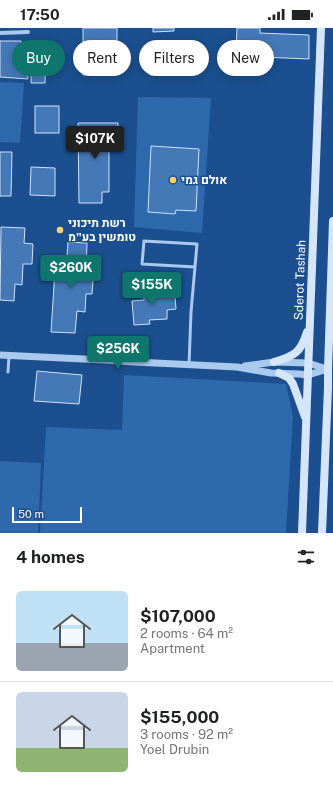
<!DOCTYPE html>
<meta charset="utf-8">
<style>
:root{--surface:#fff;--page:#f6f6f6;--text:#202124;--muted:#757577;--line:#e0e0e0;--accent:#0f766e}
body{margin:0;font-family:"Public Sans",Heebo,sans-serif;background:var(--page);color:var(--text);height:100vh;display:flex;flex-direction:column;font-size:15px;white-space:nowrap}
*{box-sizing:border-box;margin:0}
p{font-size:13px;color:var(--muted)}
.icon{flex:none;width:22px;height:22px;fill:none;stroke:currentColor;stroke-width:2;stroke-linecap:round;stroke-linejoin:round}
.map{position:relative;height:505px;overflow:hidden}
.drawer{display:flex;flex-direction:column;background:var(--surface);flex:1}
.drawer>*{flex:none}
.top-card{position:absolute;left:12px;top:12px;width:309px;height:36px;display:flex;gap:8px}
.scale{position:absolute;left:12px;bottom:10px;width:70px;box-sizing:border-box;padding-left:4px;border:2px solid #fff;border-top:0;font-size:11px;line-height:14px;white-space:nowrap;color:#fff;-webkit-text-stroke:3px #1b4f8f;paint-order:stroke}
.price{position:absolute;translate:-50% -34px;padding:0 9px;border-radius:4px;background:var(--accent);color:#fff;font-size:13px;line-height:26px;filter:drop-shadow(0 1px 2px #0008)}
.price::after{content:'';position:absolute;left:50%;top:24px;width:12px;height:9px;margin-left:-6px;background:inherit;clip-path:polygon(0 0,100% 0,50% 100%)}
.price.selected{background:#222;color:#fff}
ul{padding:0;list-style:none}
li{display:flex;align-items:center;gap:12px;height:100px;padding:0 16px}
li+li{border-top:1px solid var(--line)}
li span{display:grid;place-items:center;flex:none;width:112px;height:80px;border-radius:6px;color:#555}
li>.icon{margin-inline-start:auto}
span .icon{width:48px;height:48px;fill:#fffc;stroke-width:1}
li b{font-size:17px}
h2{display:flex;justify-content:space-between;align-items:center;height:48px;padding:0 16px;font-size:17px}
.tag{padding:0 14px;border-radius:18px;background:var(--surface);box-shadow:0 2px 10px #0003;font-size:14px;line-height:36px}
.tag.selected{background:var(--accent);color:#fff}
.status{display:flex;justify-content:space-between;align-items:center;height:28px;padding:0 20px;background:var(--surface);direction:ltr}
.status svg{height:11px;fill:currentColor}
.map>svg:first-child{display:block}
.green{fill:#2e69ad}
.building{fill:#4478b7;stroke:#cfe3fa}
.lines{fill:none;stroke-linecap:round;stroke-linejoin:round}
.service{stroke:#a9c9ee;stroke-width:3}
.minor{stroke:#a9c9ee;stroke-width:4}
.tertiary{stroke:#a9c9ee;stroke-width:7}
.secondary{stroke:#d6e6fa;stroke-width:8}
.poi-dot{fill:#ffd166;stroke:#1b4f8f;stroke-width:1.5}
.labels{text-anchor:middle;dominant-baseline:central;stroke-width:3;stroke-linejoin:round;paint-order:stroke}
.poi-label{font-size:12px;font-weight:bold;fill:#fff;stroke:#1b4f8f;text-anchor:start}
.street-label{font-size:12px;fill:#fff;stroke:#1b4f8f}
</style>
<div class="status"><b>17:50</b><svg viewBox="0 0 49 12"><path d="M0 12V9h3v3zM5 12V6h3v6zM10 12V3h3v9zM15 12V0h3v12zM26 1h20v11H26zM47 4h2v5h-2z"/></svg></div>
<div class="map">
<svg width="333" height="505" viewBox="0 0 333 505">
<rect width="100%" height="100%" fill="#1b4f8f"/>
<g class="green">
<path d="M0 54 24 55 20 115 0 114Z"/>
<path d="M138 69 211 70 202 205 134 199Z"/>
<path d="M124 347 286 356 293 388 286 505H40L46 399 122 402Z"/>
<path d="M0 433 41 435 38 505H0Z"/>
</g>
<g class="building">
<path d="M83 0H117V33H107V47H83Z"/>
<path d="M153 0H174V3L153 4Z"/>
<path d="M237 0H260V5L309 7V31L236 28Z"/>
<path d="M0 13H21L23 24H27L28 51 0 49Z"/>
<path d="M150 21H185V37L173 38V47H150Z"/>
<path d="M31 25H46L45 55H31Z"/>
<rect x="35" y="78" width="24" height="27"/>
<path d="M78 95H118V116L109 117V164H102V175H79Z"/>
<path d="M151 118 199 121 196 183 176 182 175 186 148 184Z"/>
<path d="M0 124H12L11 168H0Z"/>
<path d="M31 139 55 140V168L30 167Z"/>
<path d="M1 199 25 200 24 215 33 216 32 236H23L22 257 15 256 14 273 0 272Z"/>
<path d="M68 214 87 215 86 240H94L92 266H86L85 284 77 283 75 305 51 304 55 242H66Z"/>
<path d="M151 257 152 267 161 266 160 258H167L168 268H175L176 281 167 282V291L149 292 150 296 134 297 132 273 144 272V265H139V258Z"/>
<path d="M37 343 82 347 79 376 34 373Z"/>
</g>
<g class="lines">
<g class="service">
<path d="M189 337 191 284 197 216 144 213 142 236 195 239"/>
<path d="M8 344 9 328"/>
</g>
<path class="minor" d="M0 5 28 4"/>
<g class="tertiary">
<path d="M0 327 104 332 135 334 237 339 271 345 299 346 308 347 328 341"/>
<path d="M245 338 274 334 308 335 327 341"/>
</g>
<g class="secondary">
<path d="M274 334C295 328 301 324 307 304"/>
<path d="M279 345 289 350 293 356 305 389"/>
<path d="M302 505 321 0"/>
<path d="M322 505 328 360V341L333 193"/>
</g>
</g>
<g class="poi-dot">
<circle cx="173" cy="152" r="4"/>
<circle cx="60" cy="202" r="4"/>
</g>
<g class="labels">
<g class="poi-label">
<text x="181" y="152">אולם גמי</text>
<text x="68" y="195">רשת תיכוני<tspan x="68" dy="14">טומשין בע"מ</tspan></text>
</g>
<g class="street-label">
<text transform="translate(300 252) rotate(-88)">Sderot Tashah</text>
</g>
</g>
</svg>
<div class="scale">50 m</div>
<b class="price selected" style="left:95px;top:132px">$107K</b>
<b class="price" style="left:71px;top:261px">$260K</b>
<b class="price" style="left:152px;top:278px">$155K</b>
<b class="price" style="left:118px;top:342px">$256K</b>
<div class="top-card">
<a class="tag selected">Buy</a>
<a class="tag">Rent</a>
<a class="tag">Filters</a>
<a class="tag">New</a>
</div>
</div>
<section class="drawer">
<h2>4 homes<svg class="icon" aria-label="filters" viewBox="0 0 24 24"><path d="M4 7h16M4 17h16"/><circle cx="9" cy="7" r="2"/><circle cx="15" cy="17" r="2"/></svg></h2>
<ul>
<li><span style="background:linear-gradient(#bfe0f5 65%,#9aa5b1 0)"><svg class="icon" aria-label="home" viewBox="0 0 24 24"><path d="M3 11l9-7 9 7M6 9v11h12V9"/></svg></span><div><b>$107,000</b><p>2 rooms · 64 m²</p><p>Apartment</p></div></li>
<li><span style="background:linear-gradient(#c9d6e8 70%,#8fb573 0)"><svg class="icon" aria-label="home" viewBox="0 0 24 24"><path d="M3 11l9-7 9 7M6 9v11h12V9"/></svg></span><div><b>$155,000</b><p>3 rooms · 92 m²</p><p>Yoel Drubin</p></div></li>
</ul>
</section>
